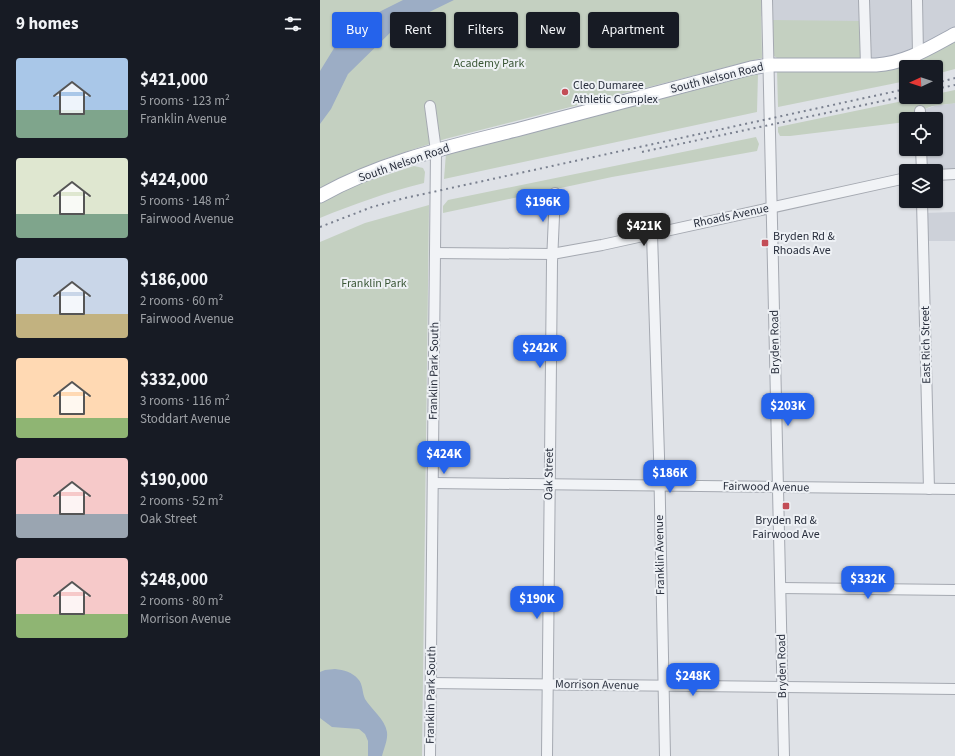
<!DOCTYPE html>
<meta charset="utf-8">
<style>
:root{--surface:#171b24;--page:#20242c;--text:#f1f3f6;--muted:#9ea1a6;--accent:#2563eb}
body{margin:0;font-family:"Source Sans 3",sans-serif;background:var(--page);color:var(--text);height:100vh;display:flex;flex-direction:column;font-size:15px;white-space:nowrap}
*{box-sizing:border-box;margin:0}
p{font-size:13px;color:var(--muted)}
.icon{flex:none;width:22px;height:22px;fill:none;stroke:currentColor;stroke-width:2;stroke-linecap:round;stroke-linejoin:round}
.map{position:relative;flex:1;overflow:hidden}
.details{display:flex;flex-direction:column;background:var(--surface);width:320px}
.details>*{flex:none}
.guide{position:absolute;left:12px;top:12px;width:380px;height:36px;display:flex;gap:8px}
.needle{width:26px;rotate:267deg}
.fabs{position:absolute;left:579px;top:60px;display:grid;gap:8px}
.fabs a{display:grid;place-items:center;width:44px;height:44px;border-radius:4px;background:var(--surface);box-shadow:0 1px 3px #0004;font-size:20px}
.price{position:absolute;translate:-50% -34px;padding:0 9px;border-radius:8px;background:var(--accent);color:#fff;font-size:13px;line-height:26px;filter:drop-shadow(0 1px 2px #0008)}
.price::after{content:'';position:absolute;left:50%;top:24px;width:12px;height:9px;margin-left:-6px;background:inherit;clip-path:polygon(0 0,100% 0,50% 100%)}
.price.current{background:#222;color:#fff}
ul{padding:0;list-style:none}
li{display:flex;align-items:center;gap:12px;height:100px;padding:0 16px}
li span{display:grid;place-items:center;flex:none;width:112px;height:80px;border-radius:4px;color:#555}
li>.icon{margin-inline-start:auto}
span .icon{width:48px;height:48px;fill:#fffc;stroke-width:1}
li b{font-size:17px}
h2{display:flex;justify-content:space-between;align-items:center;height:48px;padding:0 16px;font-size:17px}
.chip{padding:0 14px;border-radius:4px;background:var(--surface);box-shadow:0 1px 3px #0004;font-size:14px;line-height:36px}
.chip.current{background:var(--accent);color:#fff}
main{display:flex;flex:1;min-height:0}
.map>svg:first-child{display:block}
.built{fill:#cdd1d9}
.green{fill:#c4d0c1}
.water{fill:#9cadc5}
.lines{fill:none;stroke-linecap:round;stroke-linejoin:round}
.minor-casing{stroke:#a5a9b1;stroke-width:12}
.major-casing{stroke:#9fa5b2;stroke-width:15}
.minor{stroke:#f1f3f6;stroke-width:10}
.major{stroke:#fff;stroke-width:13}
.rail{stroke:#7a808f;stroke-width:2;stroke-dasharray:2 4;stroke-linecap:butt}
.poi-dot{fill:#c34d57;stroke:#eef1f5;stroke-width:1.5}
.labels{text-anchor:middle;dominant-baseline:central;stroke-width:4;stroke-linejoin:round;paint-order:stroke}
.park-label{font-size:12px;fill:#3b5737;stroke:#eef1f5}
.street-label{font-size:12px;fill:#292f3d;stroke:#eef1f5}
.poi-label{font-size:12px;fill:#292f3d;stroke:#eef1f5;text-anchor:start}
</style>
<main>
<section class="details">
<h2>9 homes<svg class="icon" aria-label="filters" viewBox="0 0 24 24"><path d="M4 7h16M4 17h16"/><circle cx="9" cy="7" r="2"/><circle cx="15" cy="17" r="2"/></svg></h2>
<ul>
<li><span style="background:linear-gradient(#a9c7e8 65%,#7fa58c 0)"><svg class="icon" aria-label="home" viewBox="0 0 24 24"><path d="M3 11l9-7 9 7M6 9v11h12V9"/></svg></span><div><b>$421,000</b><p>5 rooms · 123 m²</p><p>Franklin Avenue</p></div></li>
<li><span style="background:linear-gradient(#dfe7d0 70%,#7fa58c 0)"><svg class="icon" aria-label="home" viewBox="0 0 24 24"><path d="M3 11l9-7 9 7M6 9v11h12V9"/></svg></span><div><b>$424,000</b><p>5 rooms · 148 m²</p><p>Fairwood Avenue</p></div></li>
<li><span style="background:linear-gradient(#c9d6e8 70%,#c2b280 0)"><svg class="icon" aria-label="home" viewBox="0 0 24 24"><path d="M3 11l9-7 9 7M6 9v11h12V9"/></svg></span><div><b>$186,000</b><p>2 rooms · 60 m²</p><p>Fairwood Avenue</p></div></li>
<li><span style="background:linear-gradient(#ffd9b3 75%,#8fb573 0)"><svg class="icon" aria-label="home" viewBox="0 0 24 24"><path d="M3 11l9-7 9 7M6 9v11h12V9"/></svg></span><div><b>$332,000</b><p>3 rooms · 116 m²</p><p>Stoddart Avenue</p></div></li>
<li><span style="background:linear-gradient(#f6c9c9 70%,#9aa5b1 0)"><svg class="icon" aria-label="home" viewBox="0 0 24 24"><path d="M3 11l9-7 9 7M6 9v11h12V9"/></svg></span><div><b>$190,000</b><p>2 rooms · 52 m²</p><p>Oak Street</p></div></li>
<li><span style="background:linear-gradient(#f6c9c9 70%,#8fb573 0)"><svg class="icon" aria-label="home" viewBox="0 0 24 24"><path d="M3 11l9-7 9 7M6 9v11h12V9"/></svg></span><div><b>$248,000</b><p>2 rooms · 80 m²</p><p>Morrison Avenue</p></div></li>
</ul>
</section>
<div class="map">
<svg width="635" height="756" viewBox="0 0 635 756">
<rect width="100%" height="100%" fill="#dfe2e7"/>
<g class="built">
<path d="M441 0H635V39L566 68 441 16Z"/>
<path d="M635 103V174L616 171H601L600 149H616V119H599V117L605 109 615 106Z"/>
<path d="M635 212V241H603L602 213Z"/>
</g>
<g class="green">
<path d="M0 0H441L442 58 125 139 67 158 29 175 0 190Z"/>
<path d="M451 20 540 21 541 61 459 59 452 55Z"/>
<path d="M635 39V69L616 74V67H586V81L458 107 457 70 566 68Z"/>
<path d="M436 71 438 73 437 112 124 179 126 153Z"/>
<path d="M635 90V103C626 105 613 104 605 109 596 115 602 119 586 119V122L470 136H460L458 132V127L602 97H616V94Z"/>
<path d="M436 137 439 144 437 151 292 177 123 213V206L128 200Z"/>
<path d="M94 166 103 168 105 172 104 183C68 192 34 204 0 218V201L24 189Z"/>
<path d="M109 205 102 756H0V242L45 223Z"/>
</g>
<g class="water">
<path d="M83 0H134L97 18 76 27 28 74 11 109 0 124V71L16 45 61 11Z"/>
<path d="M15 669C24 670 32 672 38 679 43 684 42 692 45 699 51 709 65 719 67 732 68 740 64 748 62 756H48V741L45 734 39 729 12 727 0 718V672L5 670Z"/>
</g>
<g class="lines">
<g class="minor-casing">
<g id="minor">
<path d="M447 0 464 756"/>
<path d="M544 0 546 65"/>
<path d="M597 0 598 54"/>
<path d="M110 106 116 151 110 756"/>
<path d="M600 111V119"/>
<path d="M601 149 602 171"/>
<path d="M616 175 635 174"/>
<path d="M602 201 609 489"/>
<path d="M332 234 339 456 345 756"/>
<path d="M115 253 232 254 282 245 586 178"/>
<path d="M113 483 635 489"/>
<path d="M461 588 635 590"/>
<path d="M111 683 635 689"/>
<path d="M227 756 232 262 235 193"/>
</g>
</g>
<g class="major-casing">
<path id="major" d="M0 196C62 161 132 146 200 129 277 109 354 88 431 68L449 65H556C586 63 609 48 635 34"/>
</g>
<use href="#minor" class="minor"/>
<use href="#major" class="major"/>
<g class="rail">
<path d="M616 83 635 78"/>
<path d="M616 89 635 85"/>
<path d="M322 152 586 96"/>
<path d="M0 227 52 207 85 198 586 89"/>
</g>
</g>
<g class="poi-dot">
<circle cx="245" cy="92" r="4"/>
<rect x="441" y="239" width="8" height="8" rx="2"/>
<rect x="462" y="502" width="8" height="8" rx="2"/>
</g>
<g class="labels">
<g class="park-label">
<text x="169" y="63">Academy Park</text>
<text x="54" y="283">Franklin Park</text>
</g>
<g class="street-label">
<text transform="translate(397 78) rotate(-14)">South Nelson Road</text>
<text transform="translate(84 163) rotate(-19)">South Nelson Road</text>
<text transform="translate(411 216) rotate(-12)">Rhoads Avenue</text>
<text transform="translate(455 342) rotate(-91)">Bryden Road</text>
<text transform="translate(606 345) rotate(-91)">East Rich Street</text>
<text transform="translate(114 371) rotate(-89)">Franklin Park South</text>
<text transform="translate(229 474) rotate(-89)">Oak Street</text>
<text transform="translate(446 487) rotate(1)">Fairwood Avenue</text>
<text transform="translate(340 555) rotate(-91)">Franklin Avenue</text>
<text transform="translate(462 666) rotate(-91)">Bryden Road</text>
<text transform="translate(277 685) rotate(1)">Morrison Avenue</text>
<text transform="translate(111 695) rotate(-89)">Franklin Park South</text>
</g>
<g class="poi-label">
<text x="253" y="85">Cleo Dumaree<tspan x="253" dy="14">Athletic Complex</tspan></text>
<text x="453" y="236">Bryden Rd &amp;<tspan x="453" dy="14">Rhoads Ave</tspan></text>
<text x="466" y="520" text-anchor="middle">Bryden Rd &amp;<tspan x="466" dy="14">Fairwood Ave</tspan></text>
</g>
</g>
</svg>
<div class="fabs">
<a><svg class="needle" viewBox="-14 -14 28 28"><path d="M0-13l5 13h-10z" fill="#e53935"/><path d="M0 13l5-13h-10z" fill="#9ea1a6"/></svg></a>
<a><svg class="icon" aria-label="locate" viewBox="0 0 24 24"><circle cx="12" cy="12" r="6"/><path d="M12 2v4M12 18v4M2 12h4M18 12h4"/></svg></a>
<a><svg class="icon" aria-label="layers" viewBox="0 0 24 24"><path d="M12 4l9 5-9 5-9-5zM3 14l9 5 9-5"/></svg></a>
</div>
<b class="price" style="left:223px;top:223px">$196K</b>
<b class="price current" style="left:324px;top:247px">$421K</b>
<b class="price" style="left:220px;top:369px">$242K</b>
<b class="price" style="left:468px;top:427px">$203K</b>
<b class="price" style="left:124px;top:475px">$424K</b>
<b class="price" style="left:350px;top:494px">$186K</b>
<b class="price" style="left:548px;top:600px">$332K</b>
<b class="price" style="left:217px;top:620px">$190K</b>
<b class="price" style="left:373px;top:697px">$248K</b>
<div class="guide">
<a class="chip current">Buy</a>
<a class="chip">Rent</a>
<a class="chip">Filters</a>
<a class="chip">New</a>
<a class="chip">Apartment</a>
</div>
</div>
</main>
